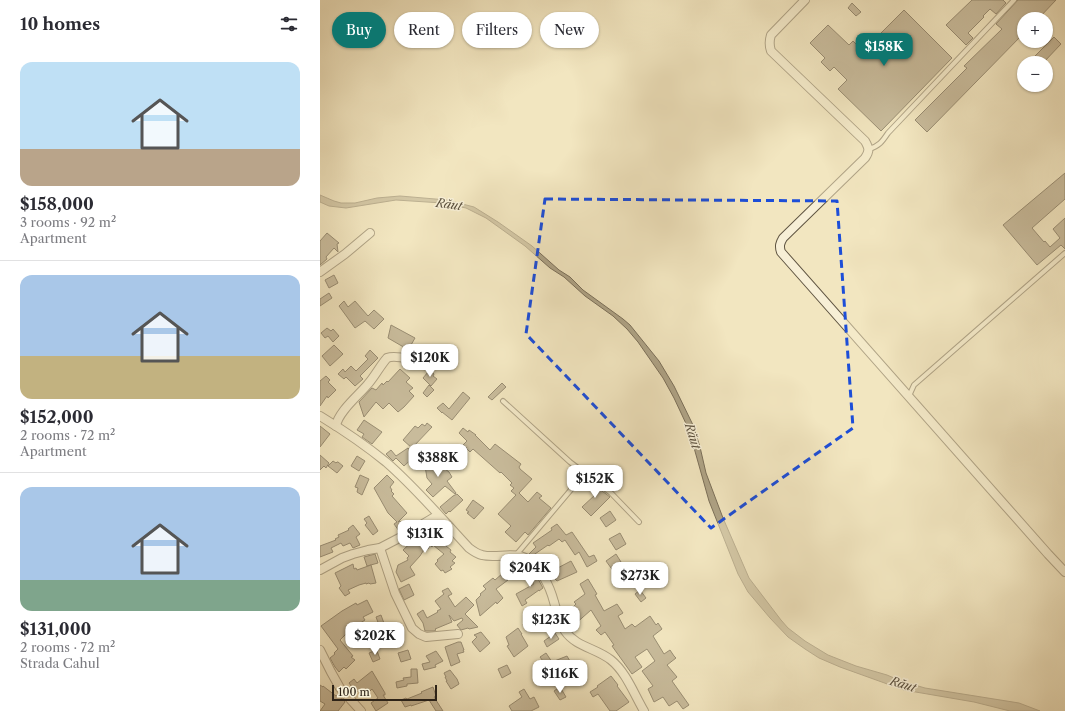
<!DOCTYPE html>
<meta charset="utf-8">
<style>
:root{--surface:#fff;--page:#f7f7f7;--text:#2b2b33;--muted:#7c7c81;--line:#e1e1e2;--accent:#0f766e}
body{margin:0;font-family:"Libre Caslon Text",serif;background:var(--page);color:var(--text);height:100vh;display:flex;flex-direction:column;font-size:15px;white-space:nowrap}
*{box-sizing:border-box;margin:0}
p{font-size:13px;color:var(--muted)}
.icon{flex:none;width:22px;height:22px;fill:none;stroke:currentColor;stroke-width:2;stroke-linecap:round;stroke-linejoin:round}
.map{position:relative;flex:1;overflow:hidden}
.side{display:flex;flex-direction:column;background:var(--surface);width:320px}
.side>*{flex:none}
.banner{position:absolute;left:12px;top:12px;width:380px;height:36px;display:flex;gap:8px}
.fabs{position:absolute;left:697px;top:12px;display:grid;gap:8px}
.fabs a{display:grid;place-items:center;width:36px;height:36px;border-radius:50%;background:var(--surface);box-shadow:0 1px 3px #0004;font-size:20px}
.scale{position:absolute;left:12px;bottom:10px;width:105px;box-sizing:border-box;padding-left:4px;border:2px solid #2e2317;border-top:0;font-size:11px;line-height:14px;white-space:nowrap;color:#2e2317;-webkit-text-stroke:3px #f7efd6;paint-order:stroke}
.price{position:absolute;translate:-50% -34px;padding:0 9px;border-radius:8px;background:#fff;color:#222;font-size:13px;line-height:26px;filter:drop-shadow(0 1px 2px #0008)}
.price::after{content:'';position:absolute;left:50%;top:24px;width:12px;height:9px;margin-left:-6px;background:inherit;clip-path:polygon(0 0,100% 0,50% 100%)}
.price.selected{background:var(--accent);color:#fff}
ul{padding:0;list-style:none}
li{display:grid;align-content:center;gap:8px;height:212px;padding:0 20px}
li+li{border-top:1px solid var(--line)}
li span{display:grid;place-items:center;height:124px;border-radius:12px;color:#555}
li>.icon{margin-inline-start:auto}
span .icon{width:72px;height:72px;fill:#fffc;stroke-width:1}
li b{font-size:17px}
h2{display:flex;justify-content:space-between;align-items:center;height:48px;padding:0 20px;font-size:17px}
.tag{padding:0 14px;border-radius:18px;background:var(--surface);box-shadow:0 1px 3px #0004;font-size:14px;line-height:36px}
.tag.selected{background:var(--accent);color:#fff}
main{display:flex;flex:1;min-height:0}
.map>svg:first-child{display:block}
.water{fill:#afa487;stroke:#7b705a}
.building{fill:#94886f;stroke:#2e2317}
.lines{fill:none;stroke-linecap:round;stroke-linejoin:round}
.service-casing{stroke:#5f5441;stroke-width:6}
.minor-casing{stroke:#5f5441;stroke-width:10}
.service{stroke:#f7efd6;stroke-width:4}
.minor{stroke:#f7efd6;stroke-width:8}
.marked{fill:none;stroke:#1d4ed8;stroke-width:3;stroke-dasharray:8 5;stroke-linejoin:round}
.labels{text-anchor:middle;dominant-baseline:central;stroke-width:3;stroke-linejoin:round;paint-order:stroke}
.water-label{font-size:12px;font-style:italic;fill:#5b503e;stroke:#f7efd6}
</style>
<main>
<section class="side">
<h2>10 homes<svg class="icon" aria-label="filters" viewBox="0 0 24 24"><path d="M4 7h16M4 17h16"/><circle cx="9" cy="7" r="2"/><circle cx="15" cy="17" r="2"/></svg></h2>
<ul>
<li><span style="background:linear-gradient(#bfe0f5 70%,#b9a48a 0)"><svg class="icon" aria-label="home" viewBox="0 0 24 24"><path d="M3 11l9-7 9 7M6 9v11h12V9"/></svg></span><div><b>$158,000</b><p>3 rooms · 92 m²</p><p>Apartment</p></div></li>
<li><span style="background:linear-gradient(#a9c7e8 65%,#c2b280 0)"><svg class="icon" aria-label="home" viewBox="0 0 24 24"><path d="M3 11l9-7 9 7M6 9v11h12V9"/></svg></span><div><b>$152,000</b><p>2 rooms · 72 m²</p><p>Apartment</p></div></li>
<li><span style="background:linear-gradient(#a9c7e8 75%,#7fa58c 0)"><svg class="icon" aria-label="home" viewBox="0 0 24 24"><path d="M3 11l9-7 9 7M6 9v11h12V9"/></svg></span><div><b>$131,000</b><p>2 rooms · 72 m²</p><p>Strada Cahul</p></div></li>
</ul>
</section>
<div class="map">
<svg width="745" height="711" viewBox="0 0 745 711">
<rect width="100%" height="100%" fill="#f2e6c0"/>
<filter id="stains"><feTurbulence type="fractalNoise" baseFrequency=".005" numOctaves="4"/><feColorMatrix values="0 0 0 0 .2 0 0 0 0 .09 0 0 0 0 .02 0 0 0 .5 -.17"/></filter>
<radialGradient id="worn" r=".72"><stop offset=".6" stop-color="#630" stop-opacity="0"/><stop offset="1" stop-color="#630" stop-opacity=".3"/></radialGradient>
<path class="water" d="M0 195 14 201 21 203H35L57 198 80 196 127 200 154 207 178 222 212 246 239 270 250 277 263 290 303 319 310 325 339 361 354 386 373 425 380 447 386 473 403 518 429 578 461 620 468 628 485 641 508 655 536 666 567 675 581 681 605 688 699 703 720 711H690L654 702 584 690 520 667 499 658 485 649 468 637 450 618 428 592 418 574 389 501 369 430 354 398 343 378 318 342 307 329 293 316 265 296 244 277 230 268 205 246 166 218 146 208 122 203 76 200 26 208 9 206 0 202Z"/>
<g class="building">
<path d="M652 0H683L686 3 676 14 670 9 663 16 664 17 648 33 653 38 646 45 626 25Z"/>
<path d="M698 0H736L718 19H704V33L607 132 595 120 647 68 644 66 682 29 676 24Z"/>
<path d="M532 3 541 12 536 16 528 8Z"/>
<path d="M584 10 632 58 561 131 518 89 527 80 514 67 510 71 501 62 505 58 490 43 508 25 529 45 533 41 543 51Z"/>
<path d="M734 37 741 44 723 63H708Z"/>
<path d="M745 173V199L712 228 724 242 725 241 730 247 740 238 733 229 745 218V249L741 245 717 265 683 225Z"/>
<path d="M7 233 19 243 17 244 18 252 14 248 6 257 7 259 0 265V241Z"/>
<path d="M14 275 18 283 9 288 5 280Z"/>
<path d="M9 293 12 298 0 306V299Z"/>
<path d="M24 301 28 307 35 301 48 316 54 310 64 319 54 329 45 321 35 328 19 306Z"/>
<path d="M71 325 95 338 91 345 111 354 107 359 98 352 97 356 86 353 87 349 68 338Z"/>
<path d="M7 328 11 331 13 329 19 336 13 342 8 336 5 338 1 333Z"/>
<path d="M14 345 23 354 10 366 2 356Z"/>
<path d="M50 350 58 358 40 376 43 379 35 386 26 377 24 379 18 374 23 369 25 372 31 366 36 371 48 359 45 356Z"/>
<path d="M80 369 90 378 86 382 93 388 89 391 94 396 84 407 78 412 69 403 63 409 56 402 44 417 39 402 52 388 56 390 62 383 63 385 67 381 68 382Z"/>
<path d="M108 372H112L114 374 113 376 117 379 111 386 103 378Z"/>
<path d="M6 376 10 380 8 382 16 390 8 398 7 396 0 406V381Z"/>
<path d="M182 383 186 387 172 400 168 397Z"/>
<path d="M109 385 114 390 107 397 103 393Z"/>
<path d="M143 392 150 398 132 420 122 412V413L117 408 123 403 129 409Z"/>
<path d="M44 420 62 432 52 444 42 437 44 434 37 430Z"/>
<path d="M107 423 112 427 92 448 83 440 95 426 98 428 102 424 105 426Z"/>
<path d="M0 426 10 434 0 447Z"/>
<path d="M143 428 148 432 149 430 156 435H155L170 450 175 444 201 464 199 467 200 469 212 479 199 493 208 502 217 492 222 496 219 498 231 508 208 535 205 532 196 542 185 532 191 526 178 514 196 495 191 491 194 488 190 485 192 483 181 472 180 473 153 449 150 452 146 448H147L143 445 147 441 139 433Z"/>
<path d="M88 448 95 456 84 466 76 458 73 461 66 454 71 450 76 456Z"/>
<path d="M0 455 9 463 6 468 4 466 0 470Z"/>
<path d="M37 456 45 461 39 471 31 466Z"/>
<path d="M108 456 129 472 132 477 127 481 136 493 135 494 125 486 113 497 106 490 112 484 107 478 105 466 113 465Z"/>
<path d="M13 461 16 463 17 462H18L23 466 17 473 8 466Z"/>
<path d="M40 475 49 479 42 495 37 492 38 488 35 487Z"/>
<path d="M67 475 74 482 70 487 72 490 71 491 74 494 72 496 87 513 78 522 80 521 84 528 79 531 74 524 77 522 68 513 54 488Z"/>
<path d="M266 479 290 497 271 516 262 507 276 494 263 482Z"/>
<path d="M137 494 143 500 130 512 129 511 126 514 120 507 133 496Z"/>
<path d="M153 500 164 508 154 519 147 513 149 512 146 510Z"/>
<path d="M290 511 296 520 286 527 280 518Z"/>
<path d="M49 516 58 531 53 535 45 525 47 523 44 519Z"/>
<path d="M237 524 246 535 252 532 269 557 274 555 277 561 267 567 259 552 255 555 245 540 242 542 239 539 229 546 228 545 212 556 209 554 216 547 213 543 232 530 231 528Z"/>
<path d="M33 525 40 534 36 537 40 545 33 548 30 543 23 546 21 543 11 548 13 552 0 557V546L16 540 15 539 19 537 18 535 29 530 28 529Z"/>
<path d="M110 526 122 538 120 539 128 545 126 546 131 550 130 552 136 557 132 561 135 563 130 567 132 569 125 573 123 570 121 571 115 564 118 561 117 560 124 554 113 545 112 547 110 545 108 549 105 548 100 556 90 567 95 575 81 582 76 572 78 565 88 560 87 558 89 556 83 550 95 539 96 540 102 532 105 534Z"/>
<path d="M300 533 306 544 296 550 289 539Z"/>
<path d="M55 554 58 563 47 566 44 557Z"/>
<path d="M296 554 301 562 299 563 301 566 294 572 286 561Z"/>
<path d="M251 561 257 572 237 581 232 576 230 572Z"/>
<path d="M33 564 34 569 36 568 37 570 51 565 56 583 50 584 49 583 46 584V583L39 585 28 590 30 593 25 596 19 588 21 586 15 573Z"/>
<path d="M210 569 217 577 223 588 219 591V590L205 600 207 603 202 606 196 594 214 584 205 573Z"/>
<path d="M183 573 188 580 176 589 183 598 177 604 176 602 160 616 156 600 161 595 160 594 166 589 163 586 173 578 175 580Z"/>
<path d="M268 579 277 594 275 595 284 611 297 604 303 613 298 616 305 629 312 624 315 627 330 616 336 625 338 623 342 629 333 636 344 654 350 650 354 656 356 658 347 665 357 677 352 681 369 705 363 709 357 701 349 706 343 697 334 702 328 689 333 686 322 671 335 661 327 649 315 657 322 667 312 674 292 646 294 645 285 632 281 635 276 630 281 626 271 610 254 625 250 621 256 615 251 609 256 604 254 602 265 594 260 584Z"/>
<path d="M89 584 94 595 84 600 79 589Z"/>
<path d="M128 588 132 594 128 596 135 607 146 597 154 605 145 614 158 627 149 629 148 628 141 630 137 625 143 620 142 618 134 621 129 615 132 622 115 629 116 630 114 631H105L103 623 97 614 103 610 107 618 118 612 117 611 121 609 115 601 124 594 122 591Z"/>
<path d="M320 590 326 598 321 602 315 594Z"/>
<path d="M47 600 53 612 43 617 45 620 31 629 20 640 33 656 31 657 35 660 26 669 24 667 19 672 15 667 10 658 15 654 14 653 18 649 1 626 22 611 36 603 37 605Z"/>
<path d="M227 610 231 616 219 623 218 622 205 628 203 624Z"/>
<path d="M61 615 65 626 75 623 76 630 62 633 56 617Z"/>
<path d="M198 628 202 634H201L208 646 194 657 187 646 189 645 186 637Z"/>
<path d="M161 632 170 643 160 652 152 642 157 637 154 635Z"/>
<path d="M235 633 239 639 227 647 224 641Z"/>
<path d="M138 642H141L144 650H143L144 652 137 654 140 662 131 666 125 647Z"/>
<path d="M88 650 91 659 81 662 78 653Z"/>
<path d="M54 651H57L60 659 53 662 49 653Z"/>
<path d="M116 651 123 661 115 665 116 667 104 670 102 664 110 662 106 656Z"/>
<path d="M226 653 232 662 247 656 251 663 256 661 259 668 247 673 249 676 243 680 244 683 237 687 233 679 228 681 224 674 227 673 225 670 228 668 220 657Z"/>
<path d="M187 665 191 673 182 678 178 669Z"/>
<path d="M91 669H97L98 683 87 684V686L77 688 76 682 84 680 83 678 91 677Z"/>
<path d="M130 670 137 679 139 684 131 689 126 681H127L125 677H126L124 673Z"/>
<path d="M52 671 65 693V695H63L68 703 56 711 51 703 58 698 52 689 50 691 48 688 41 694 38 691 36 693 29 683 34 679 37 683Z"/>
<path d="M291 676 298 685 297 686 309 702 296 711H290L278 694 273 697 270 692 278 687 277 686Z"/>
<path d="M0 685 3 687V686L16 696 18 694 25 702 18 711H0L5 704 0 701Z"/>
<path d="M113 687 116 696 114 697 123 711H116L109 700 91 706V705L85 707 81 700 86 698 87 699 102 693 101 692Z"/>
<path d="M240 687 246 697 240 700 234 691Z"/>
<path d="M204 689 210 699 214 697 219 707 211 711H192L189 706 202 697 199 692Z"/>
</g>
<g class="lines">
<g class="service-casing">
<g id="service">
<path d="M549 149C559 146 562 142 568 133L694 0"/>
<path d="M589 396 594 385 745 253"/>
<path d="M183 401 250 462 291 493 319 522"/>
<path d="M196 555 265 473"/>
</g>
</g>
<g class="minor-casing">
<g id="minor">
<path d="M485 0 451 35C449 41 449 45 451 51L545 141C549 148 550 151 545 158L463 238C460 243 459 246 461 252L728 554 745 572"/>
<path d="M0 272 25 254 50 233"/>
<path d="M0 416C23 430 45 445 66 462 96 488 122 519 149 548 153 551 157 554 162 555 177 559 197 550 210 561 222 571 230 587 234 602 237 612 239 622 245 631 256 647 276 648 291 660 306 672 314 694 324 711"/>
<path d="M16 426C18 412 39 395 48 384 55 376 60 366 67 358 77 354 100 362 110 367"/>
<path d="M60 548 75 593 92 628 99 634 106 637 138 634"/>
<path d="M0 570 22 558 33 554 48 550 60 548 83 536 118 515"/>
<path d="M0 650 11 672 20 688 41 711"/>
</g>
</g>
<use href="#service" class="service"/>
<use href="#minor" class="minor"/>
</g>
<path d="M0 0H745V711H0ZM225 199 517 201 533 428 391 528 206 334Z" fill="#f2e6c0" fill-opacity=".55" fill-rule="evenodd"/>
<path class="marked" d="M225 199 517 201 533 428 391 528 206 334Z"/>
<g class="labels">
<g class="water-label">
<text transform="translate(129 204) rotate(8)">Răut</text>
<text transform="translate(373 436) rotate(73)">Răut</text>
<text transform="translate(583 684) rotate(17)">Răut</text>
</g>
</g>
<rect width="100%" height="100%" filter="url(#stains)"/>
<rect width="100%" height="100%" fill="url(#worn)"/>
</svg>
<div class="fabs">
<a>+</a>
<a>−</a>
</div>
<div class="scale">100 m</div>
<b class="price selected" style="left:564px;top:67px">$158K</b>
<b class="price" style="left:110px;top:378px">$120K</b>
<b class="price" style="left:118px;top:478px">$388K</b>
<b class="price" style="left:275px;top:499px">$152K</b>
<b class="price" style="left:105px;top:554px">$131K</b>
<b class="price" style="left:210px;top:588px">$204K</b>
<b class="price" style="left:320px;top:596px">$273K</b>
<b class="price" style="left:231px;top:640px">$123K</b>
<b class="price" style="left:55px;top:656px">$202K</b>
<b class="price" style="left:240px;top:694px">$116K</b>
<div class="banner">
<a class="tag selected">Buy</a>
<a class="tag">Rent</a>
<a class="tag">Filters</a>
<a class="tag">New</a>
</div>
</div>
</main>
